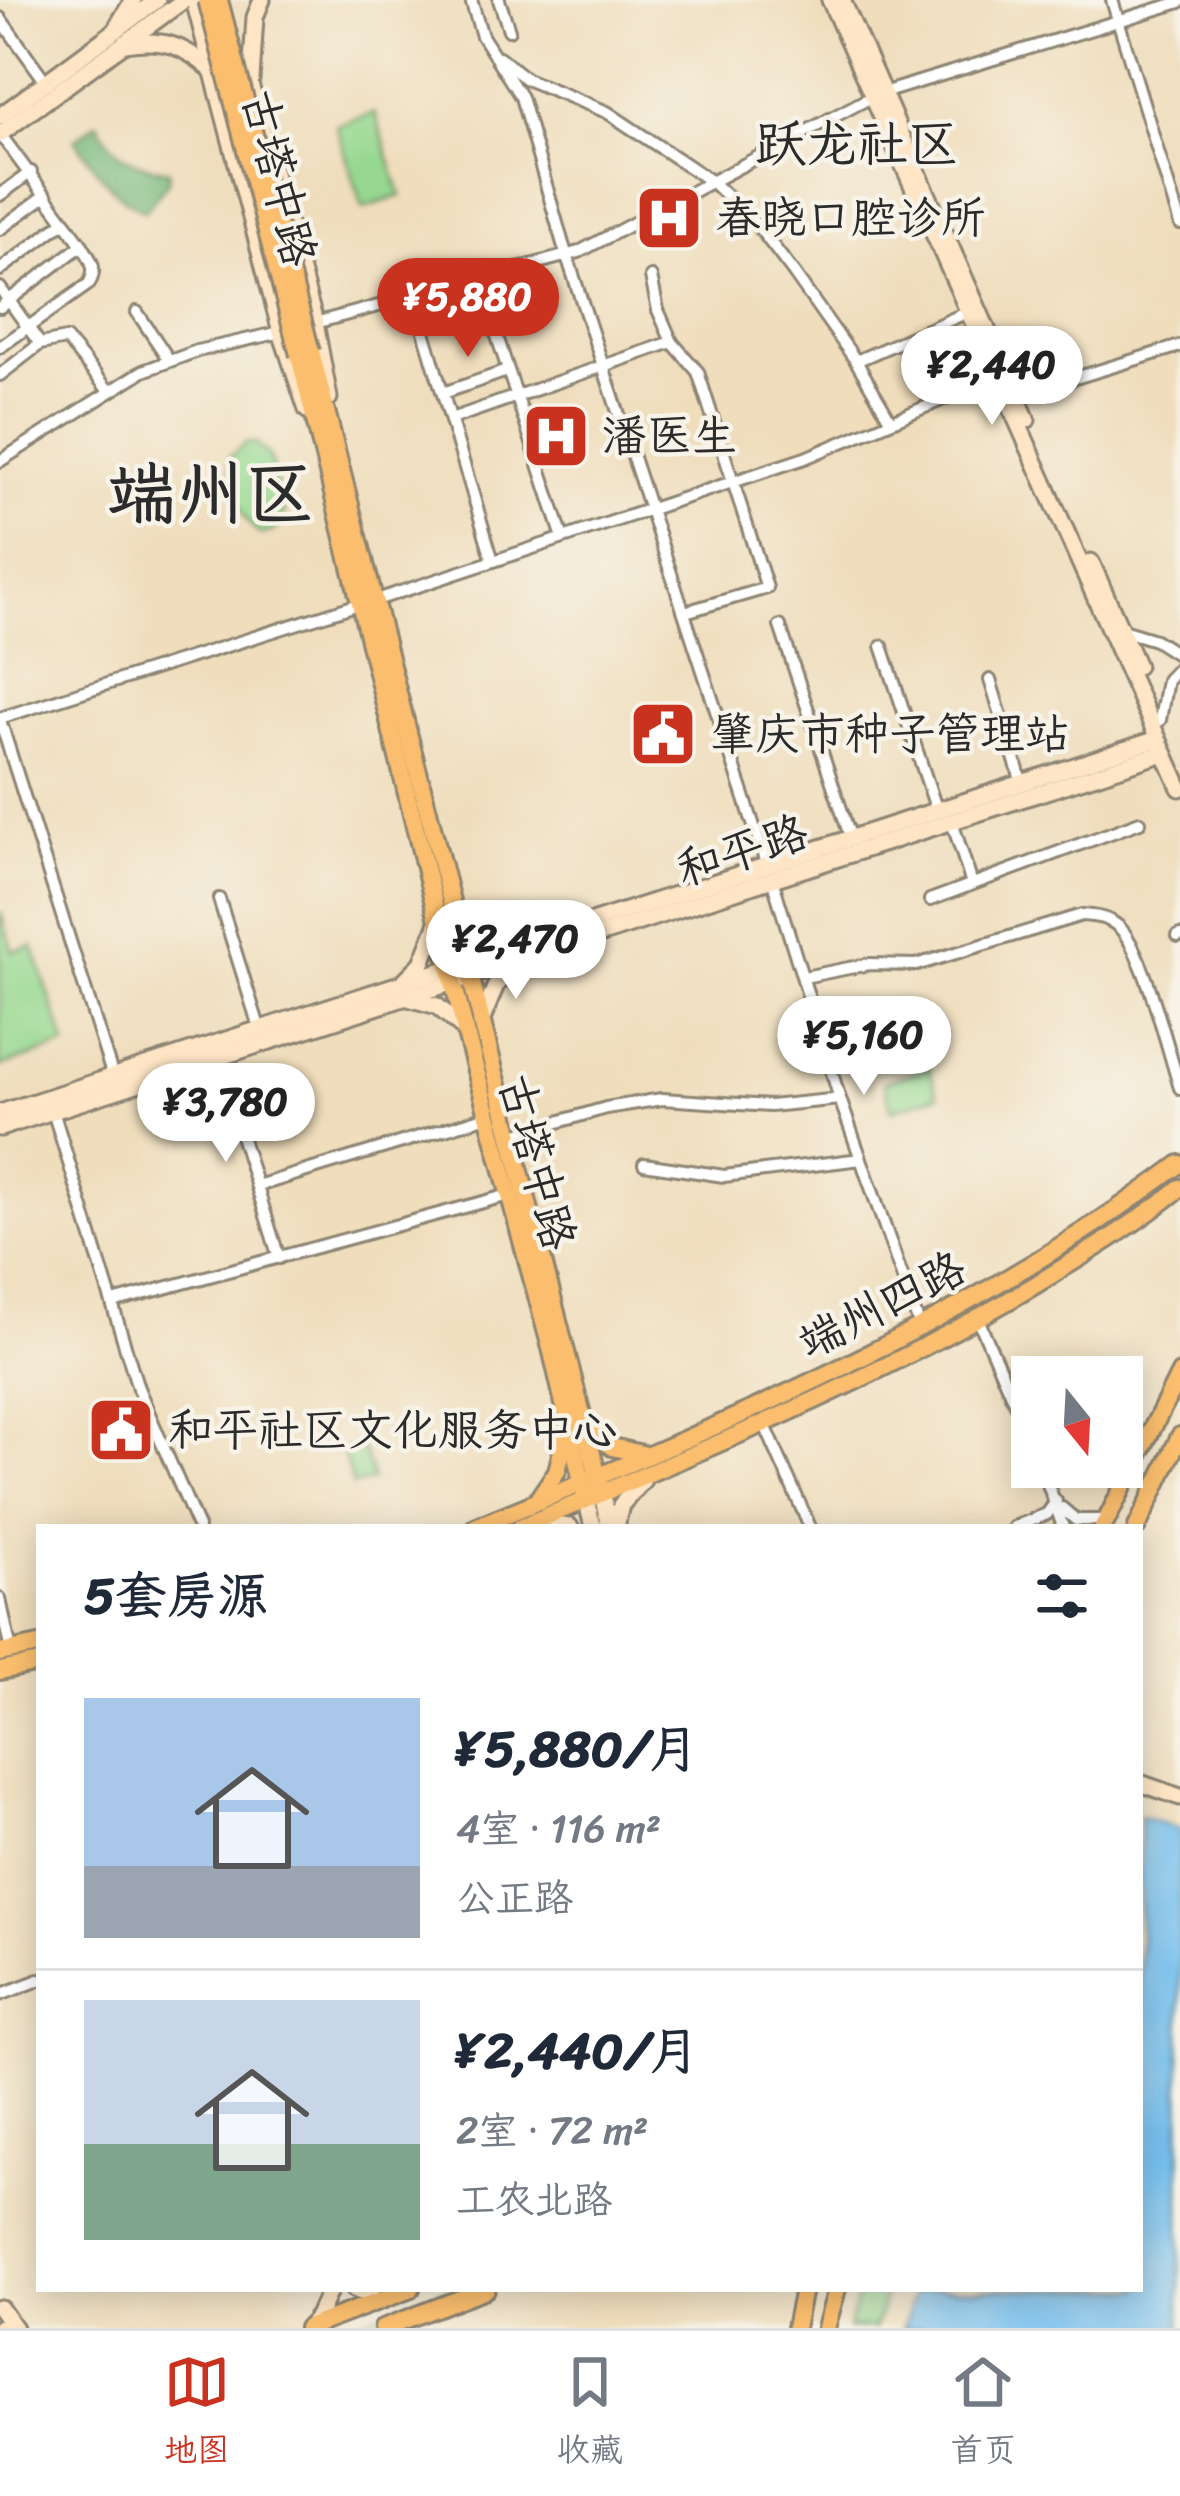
<!DOCTYPE html>
<html lang="zh">
<meta charset="utf-8">
<style>
:root{--surface:#fff;--page:#f6f6f7;--text:#1f2937;--muted:#747a83;--line:#e0e1e3;--accent:#c8321e}
body{margin:0;font-family:Sriracha,"LXGW WenKai TC",sans-serif;background:var(--page);color:var(--text);height:100vh;display:flex;flex-direction:column;font-size:45px;white-space:nowrap}
*{box-sizing:border-box;margin:0}
p{font-size:39px;color:var(--muted)}
.icon{flex:none;width:66px;height:66px;fill:none;stroke:currentColor;stroke-width:2;stroke-linecap:round;stroke-linejoin:round}
.map{position:relative;flex:1;overflow:hidden}
.details{position:absolute;left:36px;top:1524px;width:1107px;height:768px;display:flex;flex-direction:column;background:var(--surface);border-radius:0px;box-shadow:0 6px 30px #0003}
.details>*{flex:none}
.needle{width:78px;rotate:162deg}
.tools{position:absolute;left:1011px;top:1356px;display:grid;gap:24px}
.tools a{display:grid;place-items:center;width:132px;height:132px;border-radius:0px;background:var(--surface);box-shadow:0 6px 30px #0003;font-size:60px}
.price{position:absolute;translate:-50% -102px;padding:0 27px;border-radius:42px;background:#fff;color:#222;font-size:39px;line-height:78px;filter:drop-shadow(0 3px 6px #0008)}
.price::after{content:'';position:absolute;left:50%;top:72px;width:36px;height:27px;margin-left:-18px;background:inherit;clip-path:polygon(0 0,100% 0,50% 100%)}
.price.selected{background:var(--accent);color:#fff}
ul{padding:0;list-style:none}
li{display:flex;align-items:center;gap:36px;height:300px;padding:0 48px}
li+li{border-top:3px solid var(--line)}
li span{display:grid;place-items:center;flex:none;width:336px;height:240px;border-radius:0px;color:#555}
li>.icon{margin-inline-start:auto}
span .icon{width:144px;height:144px;fill:#fffc;stroke-width:1}
li b{font-size:51px}
h2{display:flex;justify-content:space-between;align-items:center;height:144px;padding:0 48px;font-size:51px}
.dock{display:flex;justify-content:space-around;align-items:center;height:168px;border-top:3px solid var(--line);background:var(--surface);font-size:33px;color:var(--muted)}
.dock a{display:grid;justify-items:center;gap:6px}
.dock .selected{color:var(--accent)}
.map>svg:first-child{display:block}
.green{fill:#96d88f;stroke:#60825d;stroke-width:3}
.forest{fill:#78b87a;stroke:#527252;stroke-width:3}
.water{fill:#76c0ef;stroke:#50768d;stroke-width:3}
.lines{fill:none;stroke-linecap:round;stroke-linejoin:round}
.street-casing{stroke:#8d8473;stroke-width:16}
.secondary-casing{stroke:#8d8473;stroke-width:21}
.primary-casing{stroke:#8d8473;stroke-width:22}
.street{stroke:#fff;stroke-width:10}
.secondary{stroke:#fde5c5;stroke-width:15}
.primary{stroke:#fabe6e;stroke-width:16}
.primary-bridge-casing{stroke:#8d8473;stroke-width:22;stroke-linecap:butt}
.primary-bridge{stroke:#fabe6e;stroke-width:16}
.labels{text-anchor:middle;dominant-baseline:central;stroke-width:9;stroke-linejoin:round;paint-order:stroke}
.street-label{font-size:45px;fill:#2b2b2b;stroke:#f7f3e8}
.poi-label{font-size:45px;fill:#2b2b2b;stroke:#f7f3e8;text-anchor:start}
.quarter-label{font-size:51px;fill:#2b2b2b;stroke:#f7f3e8}
.town-label{font-size:69px;font-weight:bold;fill:#2b2b2b;stroke:#f7f3e8}
</style>
<div class="map">
<svg width="1180" height="2328" viewBox="0 0 1180 2328">
<rect width="100%" height="100%" fill="#f7f3e8"/>
<filter id="ink" filterUnits="userSpaceOnUse"><feTurbulence type="fractalNoise" baseFrequency=".00833" numOctaves="2"/><feDisplacementMap in="SourceGraphic" scale="24" xChannelSelector="R" yChannelSelector="G"/><feConvolveMatrix kernelMatrix="1 2 1 2 8 2 1 2 1" color-interpolation-filters="sRGB"/></filter>
<filter id="wash" filterUnits="userSpaceOnUse"><feTurbulence type="fractalNoise" baseFrequency=".004" numOctaves="4" result="noise"/><feDisplacementMap in="SourceGraphic" scale="48" xChannelSelector="R" yChannelSelector="G"/><feGaussianBlur stdDeviation="2.7" result="paint"/><feColorMatrix in="noise" values="0 0 0 0 0 0 0 0 0 0 0 0 0 0 0 0 0 1.4 0 .05"/><feComposite in="paint" operator="in"/></filter>
<g filter="url(#wash)">
<rect width="100%" height="100%" fill="#efddbb"/>
<g class="green">
<path d="M375 113 401 196 363 208 336 125Z"/>
<path d="M246 443H255L269 455 284 513C281 527 274 533 260 534 240 521 230 481 230 457Z"/>
<path d="M0 911 13 952 33 946 66 1045 0 1067Z"/>
<path d="M929 1067 938 1095 892 1110 883 1082Z"/>
<path d="M361 1444 373 1480 353 1486 342 1451Z"/>
<path d="M444 2289H464L466 2293 367 2328 364 2319Z"/>
<path d="M860 2289H886L875 2328H848Z"/>
</g>
<path class="forest" d="M98 122C112 156 134 165 169 171L168 182 145 211C113 198 94 166 75 139Z"/>
<path class="water" d="M1140 1816 1180 1829V2328H903L915 2289H1140Z"/>
</g>
<g filter="url(#ink)">
<g class="lines">
<g class="street-casing">
<g id="street">
<path d="M471 0 482 36 521 97 563 244 767 866"/>
<path d="M499 0 509 30"/>
<path d="M1112 0 1180 224"/>
<path d="M0 18 46 82"/>
<path d="M499 57 526 79 607 112 712 182 758 226 793 272 856 361 891 421"/>
<path d="M0 195 31 172"/>
<path d="M0 229 46 195"/>
<path d="M0 270 65 221"/>
<path d="M518 271 530 306 491 318 563 538"/>
<path d="M651 277 658 310 672 342 698 372 767 588 685 612"/>
<path d="M0 288 40 344"/>
<path d="M414 298 493 561"/>
<path d="M0 307 82 245"/>
<path d="M137 312 169 360"/>
<path d="M315 323 579 252 873 96 1180 2"/>
<path d="M0 347 89 284C98 268 91 260 82 245L0 134"/>
<path d="M856 361 968 312"/>
<path d="M0 375 40 344 66 339 109 391"/>
<path d="M443 393 507 371"/>
<path d="M1016 396 1180 346"/>
<path d="M451 419 672 342"/>
<path d="M0 461 143 371 197 351 281 332"/>
<path d="M373 601 805 458 996 377"/>
<path d="M780 626 851 839"/>
<path d="M1122 630 1155 640 1180 656"/>
<path d="M882 646 937 811"/>
<path d="M990 680 1022 783"/>
<path d="M0 718 359 604"/>
<path d="M0 720 113 1077"/>
<path d="M1160 720 1167 680 1180 666"/>
<path d="M952 822 972 884"/>
<path d="M772 879 840 1099 921 1330"/>
<path d="M219 899 260 1030"/>
<path d="M930 900 1140 822"/>
<path d="M1178 936 1180 935"/>
<path d="M804 977 869 964 916 965 1082 915C1095 916 1107 917 1118 926 1144 949 1168 1051 1180 1088"/>
<path d="M217 1058 279 1258"/>
<path d="M53 1111 138 1388 198 1527"/>
<path d="M510 1136 606 1108 662 1099 770 1106 840 1099"/>
<path d="M644 1164 724 1176 861 1159"/>
<path d="M257 1186 488 1116"/>
<path d="M113 1302 509 1195"/>
<path d="M978 1319 1032 1443"/>
<path d="M764 1423 810 1527"/>
<path d="M1042 1467 1063 1527"/>
<path d="M1062 1508 1076 1520H1107"/>
<path d="M1014 1527 1047 1514 1056 1501"/>
<path d="M0 1599 11 1651"/>
<path d="M0 1995 39 1980"/>
</g>
</g>
<g class="secondary-casing">
<g id="secondary">
<path d="M194 0 281 332 307 410"/>
<path d="M830 0 1180 788"/>
<path d="M842 0 1027 420"/>
<path d="M118 25 133 0"/>
<path d="M125 44C163 38 183 45 212 70"/>
<path d="M245 66 315 323 329 398"/>
<path d="M251 80 255 17 262 0"/>
<path d="M0 116 157 0"/>
<path d="M0 134 184 0"/>
<path d="M1091 562 1137 666"/>
<path d="M458 919 481 942 507 948"/>
<path d="M404 981 422 963 439 920"/>
<path d="M408 998 437 1006 465 1030"/>
<path d="M481 1022 496 985 514 967"/>
<path d="M0 1113 1158 739"/>
<path d="M0 1128 1164 753"/>
<path d="M602 1493 609 1527"/>
<path d="M586 1499 593 1527"/>
<path d="M533 1523 570 1527"/>
<path d="M616 1527 621 1505 643 1480"/>
<path d="M1140 1783 1180 1797"/>
<path d="M353 2289 382 2300"/>
<path d="M0 2308 14 2328"/>
<path d="M0 2327 1 2328"/>
<path d="M308 2328 318 2316 330 2289"/>
</g>
</g>
<g class="primary-casing">
<g id="primary">
<path d="M311 352 602 1493"/>
<path d="M299 355 465 1030 552 1352 586 1499"/>
<path d="M586 1427 612 1447 646 1455"/>
<path d="M538 1499 557 1471 567 1430"/>
<path d="M475 1527C721 1427 967 1324 1180 1164"/>
<path d="M521 1527C696 1454 872 1382 1035 1285 1084 1255 1136 1224 1180 1188"/>
<path d="M1103 1527 1180 1373"/>
<path d="M1137 1527 1180 1436"/>
<path d="M0 1653 39 1645"/>
<path d="M0 1671 39 1663"/>
<path d="M307 2328 411 2289"/>
<path d="M383 2328 486 2289"/>
<path d="M795 2328 803 2289"/>
<path d="M826 2328 837 2289"/>
</g>
</g>
<use href="#street" class="street"/>
<use href="#secondary" class="secondary"/>
<use href="#primary" class="primary"/>
<g class="primary-bridge-casing">
<g id="primary-bridge">
<path d="M207 0 299 355"/>
<path d="M219 0 311 352"/>
</g>
</g>
<use href="#primary-bridge" class="primary-bridge"/>
</g>
</g>
<defs>
<g id="hospital-square" transform="scale(3.45)"><rect x="-9" y="-9" width="18" height="18" rx="4" fill="#c8321e" stroke="#f7f3e8"/><path d="M-5-5h3v3.5h4V-5h3V5h-3V1.5h-4V5h-3Z" fill="#fff"/></g>
<g id="civic-square" transform="scale(3.45)"><rect x="-9" y="-9" width="18" height="18" rx="4" fill="#c8321e" stroke="#f7f3e8"/><path d="M-.6-6.5H3V-4.5H.6V-3L4-1V1h2V6H-6V1h2V-1L-.6-3ZM-1.2 2.5V6h2.4V2.5Z" fill="#fff"/></g>
</defs>
<g fill-rule="evenodd">
<use href="#hospital-square" x="669" y="218"/>
<use href="#hospital-square" x="556" y="436"/>
<use href="#civic-square" x="663" y="734"/>
<use href="#civic-square" x="121" y="1430"/>
</g>
<g class="labels">
<g class="street-label">
<text transform="translate(279 178) rotate(76)">古塔中路</text>
<text transform="translate(742 851) rotate(-18)">和平路</text>
<text transform="translate(537 1162) rotate(75)">古塔中路</text>
<text transform="translate(882 1305) rotate(-27)">端州四路</text>
</g>
<g class="poi-label">
<text x="716" y="218">春晓口腔诊所</text>
<text x="602" y="436">潘医生</text>
<text x="710" y="734">肇庆市种子管理站</text>
<text x="168" y="1430">和平社区文化服务中心</text>
</g>
<g class="quarter-label">
<text x="857" y="144">跃龙社区</text>
</g>
<g class="town-label">
<text x="211" y="494">端州区</text>
</g>
</g>
</svg>
<div class="tools">
<a><svg class="needle" viewBox="-14 -14 28 28"><path d="M0-13l5 13h-10z" fill="#e53935"/><path d="M0 13l5-13h-10z" fill="#747a83"/></svg></a>
</div>
<b class="price selected" style="left:468px;top:360px">¥5,880</b>
<b class="price" style="left:992px;top:428px">¥2,440</b>
<b class="price" style="left:516px;top:1002px">¥2,470</b>
<b class="price" style="left:864px;top:1098px">¥5,160</b>
<b class="price" style="left:226px;top:1165px">¥3,780</b>
<section class="details">
<h2>5套房源<svg class="icon" aria-label="filters" viewBox="0 0 24 24"><path d="M4 7h16M4 17h16"/><circle cx="9" cy="7" r="2"/><circle cx="15" cy="17" r="2"/></svg></h2>
<ul>
<li><span style="background:linear-gradient(#a9c7e8 70%,#9aa5b1 0)"><svg class="icon" aria-label="home" viewBox="0 0 24 24"><path d="M3 11l9-7 9 7M6 9v11h12V9"/></svg></span><div><b>¥5,880/月</b><p>4室 · 116 m²</p><p>公正路</p></div></li>
<li><span style="background:linear-gradient(#c9d6e8 60%,#7fa58c 0)"><svg class="icon" aria-label="home" viewBox="0 0 24 24"><path d="M3 11l9-7 9 7M6 9v11h12V9"/></svg></span><div><b>¥2,440/月</b><p>2室 · 72 m²</p><p>工农北路</p></div></li>
</ul>
</section>
</div>
<nav class="dock">
<a class="selected"><svg class="icon" aria-label="map" viewBox="0 0 24 24"><path d="M3 6l6-2 6 2 6-2v14l-6 2-6-2-6 2zM9 4v14M15 6v14"/></svg>地图</a>
<a><svg class="icon" aria-label="saved" viewBox="0 0 24 24"><path d="M7 4h10v16l-5-4-5 4z"/></svg>收藏</a>
<a><svg class="icon" aria-label="home" viewBox="0 0 24 24"><path d="M3 11l9-7 9 7M6 9v11h12V9"/></svg>首页</a>
</nav>
